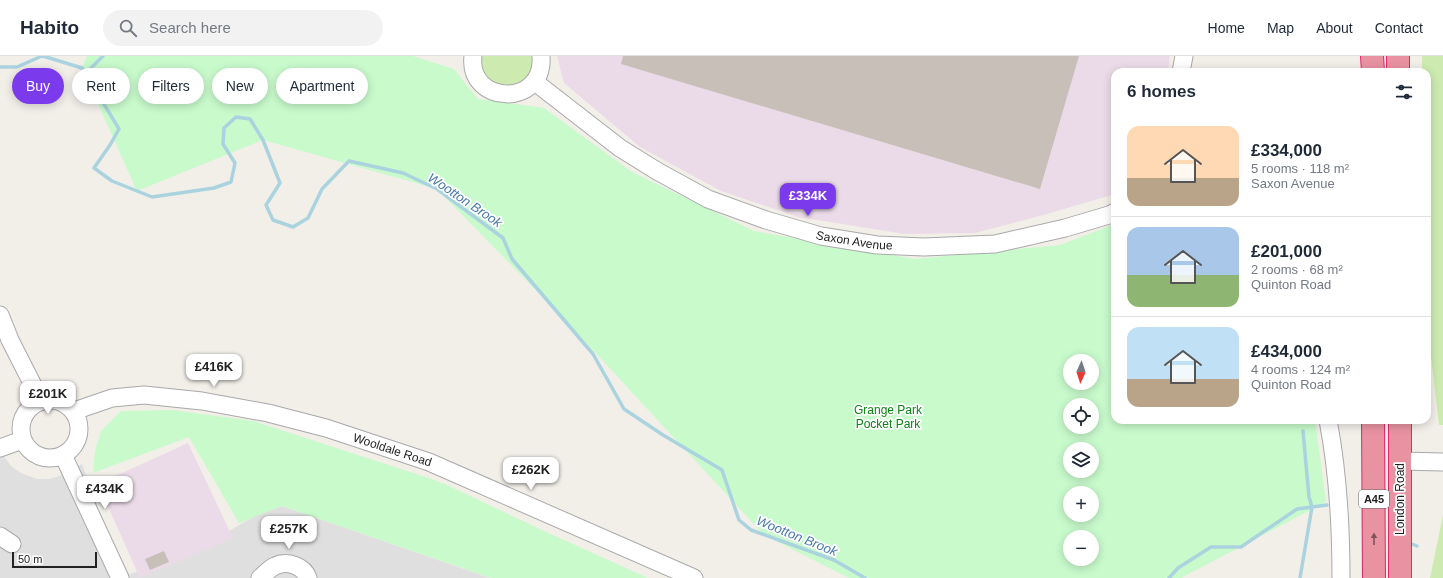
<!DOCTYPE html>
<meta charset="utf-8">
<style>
:root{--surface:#fff;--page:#f2f2f3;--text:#1f2937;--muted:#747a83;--line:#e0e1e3;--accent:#7c3aed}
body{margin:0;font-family:Helvetica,sans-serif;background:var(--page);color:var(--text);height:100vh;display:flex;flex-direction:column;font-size:15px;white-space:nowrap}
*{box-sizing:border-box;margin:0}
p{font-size:13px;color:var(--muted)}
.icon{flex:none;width:22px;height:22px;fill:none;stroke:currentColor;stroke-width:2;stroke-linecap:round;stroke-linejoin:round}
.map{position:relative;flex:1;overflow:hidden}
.sheet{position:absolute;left:1111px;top:12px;width:320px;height:356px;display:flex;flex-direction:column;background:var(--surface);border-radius:12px;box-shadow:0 2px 10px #0003}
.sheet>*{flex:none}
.banner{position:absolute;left:12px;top:12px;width:380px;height:36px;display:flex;gap:8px}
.needle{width:26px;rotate:183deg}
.tools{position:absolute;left:1063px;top:298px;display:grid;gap:8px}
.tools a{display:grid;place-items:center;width:36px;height:36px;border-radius:50%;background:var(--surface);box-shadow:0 2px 10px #0003;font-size:20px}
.scale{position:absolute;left:12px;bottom:10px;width:85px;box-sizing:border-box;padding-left:4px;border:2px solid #222;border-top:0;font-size:11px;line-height:14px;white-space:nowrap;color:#222;-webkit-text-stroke:3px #fff;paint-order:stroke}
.price{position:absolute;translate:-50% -34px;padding:0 9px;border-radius:8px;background:#fff;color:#222;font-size:13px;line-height:26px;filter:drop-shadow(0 1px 2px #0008)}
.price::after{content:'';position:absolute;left:50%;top:24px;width:12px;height:9px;margin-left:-6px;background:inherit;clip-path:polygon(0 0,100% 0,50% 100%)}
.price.active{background:var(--accent);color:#fff}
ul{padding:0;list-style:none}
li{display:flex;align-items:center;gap:12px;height:100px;padding:0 16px}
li+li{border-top:1px solid var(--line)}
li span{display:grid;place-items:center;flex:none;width:112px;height:80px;border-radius:12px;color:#555}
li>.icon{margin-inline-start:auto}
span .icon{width:48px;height:48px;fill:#fffc;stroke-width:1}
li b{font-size:17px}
h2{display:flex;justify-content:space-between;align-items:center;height:48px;padding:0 16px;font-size:17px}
.tag{padding:0 14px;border-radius:18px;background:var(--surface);box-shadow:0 2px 10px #0003;font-size:14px;line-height:36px}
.tag.active{background:var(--accent);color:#fff}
header{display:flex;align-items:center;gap:24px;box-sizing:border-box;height:56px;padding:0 20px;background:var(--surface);border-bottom:1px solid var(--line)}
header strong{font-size:19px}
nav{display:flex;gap:22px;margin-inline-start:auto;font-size:14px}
.search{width:280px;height:36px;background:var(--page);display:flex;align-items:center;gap:10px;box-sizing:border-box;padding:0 14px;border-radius:22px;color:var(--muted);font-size:15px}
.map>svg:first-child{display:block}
.residential{fill:#e0dfdf}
.industrial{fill:#ebdbe8}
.grass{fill:#cdebb0}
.park{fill:#c8facc;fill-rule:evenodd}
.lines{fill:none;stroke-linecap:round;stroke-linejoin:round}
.stream{stroke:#aad3df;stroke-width:3.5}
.building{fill:#c7bfb8}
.minor-casing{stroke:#a9a9a9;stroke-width:19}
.highway-casing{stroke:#dc2a67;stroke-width:24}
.minor{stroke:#fff;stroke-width:17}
.highway{stroke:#e892a2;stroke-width:22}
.oneway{fill:#7b545c}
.labels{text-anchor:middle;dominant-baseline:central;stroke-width:3.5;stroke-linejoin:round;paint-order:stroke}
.shield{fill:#fff;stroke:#646464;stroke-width:1}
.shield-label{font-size:11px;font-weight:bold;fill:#222}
.street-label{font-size:12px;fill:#222;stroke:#fff}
.park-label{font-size:12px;fill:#0c8416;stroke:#fff}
.water-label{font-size:13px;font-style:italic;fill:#4a7aab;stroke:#fff}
</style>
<header>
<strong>Habito</strong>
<div class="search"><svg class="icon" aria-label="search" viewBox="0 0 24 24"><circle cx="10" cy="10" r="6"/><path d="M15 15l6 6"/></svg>Search here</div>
<nav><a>Home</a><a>Map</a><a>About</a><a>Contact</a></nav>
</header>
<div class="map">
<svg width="1443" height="522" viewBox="0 0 1443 522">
<rect width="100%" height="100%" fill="#f2efe9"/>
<path class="residential" d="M3 399 11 410 21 417 37 423H49L60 420 82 408 101 461 128 519 203 490 253 461 282 450 490 522H0V401Z"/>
<g class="industrial">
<path d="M557 0H1170L1168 16H1115V138L1047 158 975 177 905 178 798 161 721 135 640 91 564 27Z"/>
<path d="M188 387 233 482 140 522 98 428Z"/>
</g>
<g class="grass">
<path d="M481 0H532C539 31 490 42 482 13 481 9 481 4 481 0Z"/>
<path d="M1422 0H1443V369H1439L1427 266V16H1422Z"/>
<path d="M1443 459V522H1430Z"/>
</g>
<g class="park">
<path d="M87 0H413L454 13 478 43 544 52 632 116 754 175 915 203 1060 189 1115 168V364H1315L1326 446 1181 522H849L764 479 565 264 437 133 263 84 137 135 82 12ZM1070 305H1092V327H1070ZM1070 349H1092V371H1070ZM1070 393H1092V415H1070ZM1070 437H1092V459H1070ZM1070 481H1092V503H1070Z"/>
<path d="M173 354 253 365 429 422 445 428 542 474 648 522H491L282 450 239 467 189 381 93 417 95 395 101 375 121 355Z"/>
</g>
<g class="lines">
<g class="stream">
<path d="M43 0 82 12 119 73 110 89 94 112 112 125 152 141 214 132 231 126 235 107 223 88 224 72 236 61 250 63 263 84 280 127 266 149 273 164 293 171 308 162 322 133 349 105 403 117 437 133 503 182 512 203 593 298 624 353 663 379 722 414 739 464 751 474 834 504 865 522"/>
<path d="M0 11H17L42 0"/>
<path d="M85 18 103 0"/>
<path d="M1412 488 1417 490"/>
<path d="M1169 522 1178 512 1211 491H1241L1297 453 1327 449"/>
<path d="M1300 522 1312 451 1309 441 1303 375"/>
</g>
</g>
<g class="building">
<path d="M623 0H1079L1040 133 621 8Z"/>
<path d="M164 495 169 506 150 514 145 503Z"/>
</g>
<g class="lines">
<g class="minor-casing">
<g id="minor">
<path d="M473 0C467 49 545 52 541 0"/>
<path d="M1181 16 1184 0"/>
<path id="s1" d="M535 26 620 92 657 115 708 143 766 164 821 180 877 189 924 191 995 188 1065 172 1109 159 1115 156"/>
<path d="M0 259 10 284 41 345"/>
<circle cx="50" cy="373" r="29"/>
<path id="s2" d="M74 356 80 353 112 342 144 339 202 345 268 357 326 372 429 406 694 522"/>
<path d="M1328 364C1338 416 1341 469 1341 522"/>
<path d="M0 392 22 384"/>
<path d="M63 399 120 522"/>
<path d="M1400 405 1443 406"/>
<path d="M0 480 12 488"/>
<path d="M260 522C265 518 270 512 275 510 287 504 304 510 308 522"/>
</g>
</g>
<g class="highway-casing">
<g id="highway">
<path d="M1372 0 1373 16"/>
<path d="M1398 0V16"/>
<path d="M1373 364 1374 522"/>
<path d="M1400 522V364"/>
</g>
</g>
<use href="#minor" class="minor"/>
<use href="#highway" class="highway"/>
</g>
<defs><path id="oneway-solid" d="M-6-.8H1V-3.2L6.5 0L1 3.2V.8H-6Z"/></defs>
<use class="oneway" href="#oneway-solid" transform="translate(1374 483) rotate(-90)"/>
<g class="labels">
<rect class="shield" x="1359" y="434" width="30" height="18" rx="3"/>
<g class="shield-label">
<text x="1374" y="443">A45</text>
</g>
<g class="street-label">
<text stroke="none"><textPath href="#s1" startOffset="362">Saxon Avenue</textPath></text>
<text stroke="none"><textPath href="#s2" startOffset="328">Wooldale Road</textPath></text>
<text transform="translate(1400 443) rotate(-90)">London Road</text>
</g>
<g class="park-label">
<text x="888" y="354">Grange Park<tspan x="888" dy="14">Pocket Park</tspan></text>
</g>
<g class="water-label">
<text transform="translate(465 144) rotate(34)">Wootton Brook</text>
<text transform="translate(797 480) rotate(22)">Wootton Brook</text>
</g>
</g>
</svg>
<div class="tools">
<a><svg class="needle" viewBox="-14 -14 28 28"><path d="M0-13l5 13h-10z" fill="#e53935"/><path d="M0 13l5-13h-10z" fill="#747a83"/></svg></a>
<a><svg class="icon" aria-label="locate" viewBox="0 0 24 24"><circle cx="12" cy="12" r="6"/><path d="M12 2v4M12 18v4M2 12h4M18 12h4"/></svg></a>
<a><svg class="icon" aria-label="layers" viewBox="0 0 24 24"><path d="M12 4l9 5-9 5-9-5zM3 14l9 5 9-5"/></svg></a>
<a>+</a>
<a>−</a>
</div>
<div class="scale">50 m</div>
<b class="price active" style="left:808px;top:161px">£334K</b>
<b class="price" style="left:214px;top:332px">£416K</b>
<b class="price" style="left:48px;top:359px">£201K</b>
<b class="price" style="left:531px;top:435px">£262K</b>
<b class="price" style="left:105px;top:454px">£434K</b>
<b class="price" style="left:289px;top:494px">£257K</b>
<div class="banner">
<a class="tag active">Buy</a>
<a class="tag">Rent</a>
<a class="tag">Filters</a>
<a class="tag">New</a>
<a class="tag">Apartment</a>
</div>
<section class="sheet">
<h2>6 homes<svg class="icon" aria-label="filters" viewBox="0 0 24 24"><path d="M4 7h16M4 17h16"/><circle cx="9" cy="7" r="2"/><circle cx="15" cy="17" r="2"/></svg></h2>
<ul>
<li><span style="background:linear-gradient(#ffd9b3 65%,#b9a48a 0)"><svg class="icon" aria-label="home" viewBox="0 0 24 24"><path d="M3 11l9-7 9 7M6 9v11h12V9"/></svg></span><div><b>£334,000</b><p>5 rooms · 118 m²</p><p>Saxon Avenue</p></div></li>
<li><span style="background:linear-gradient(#a9c7e8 60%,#8fb573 0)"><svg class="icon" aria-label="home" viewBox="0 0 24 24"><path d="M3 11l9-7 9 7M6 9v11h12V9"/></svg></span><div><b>£201,000</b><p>2 rooms · 68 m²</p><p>Quinton Road</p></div></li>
<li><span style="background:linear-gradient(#bfe0f5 65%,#b9a48a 0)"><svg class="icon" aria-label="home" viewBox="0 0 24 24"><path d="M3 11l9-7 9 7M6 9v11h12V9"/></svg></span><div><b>£434,000</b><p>4 rooms · 124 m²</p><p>Quinton Road</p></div></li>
</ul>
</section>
</div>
